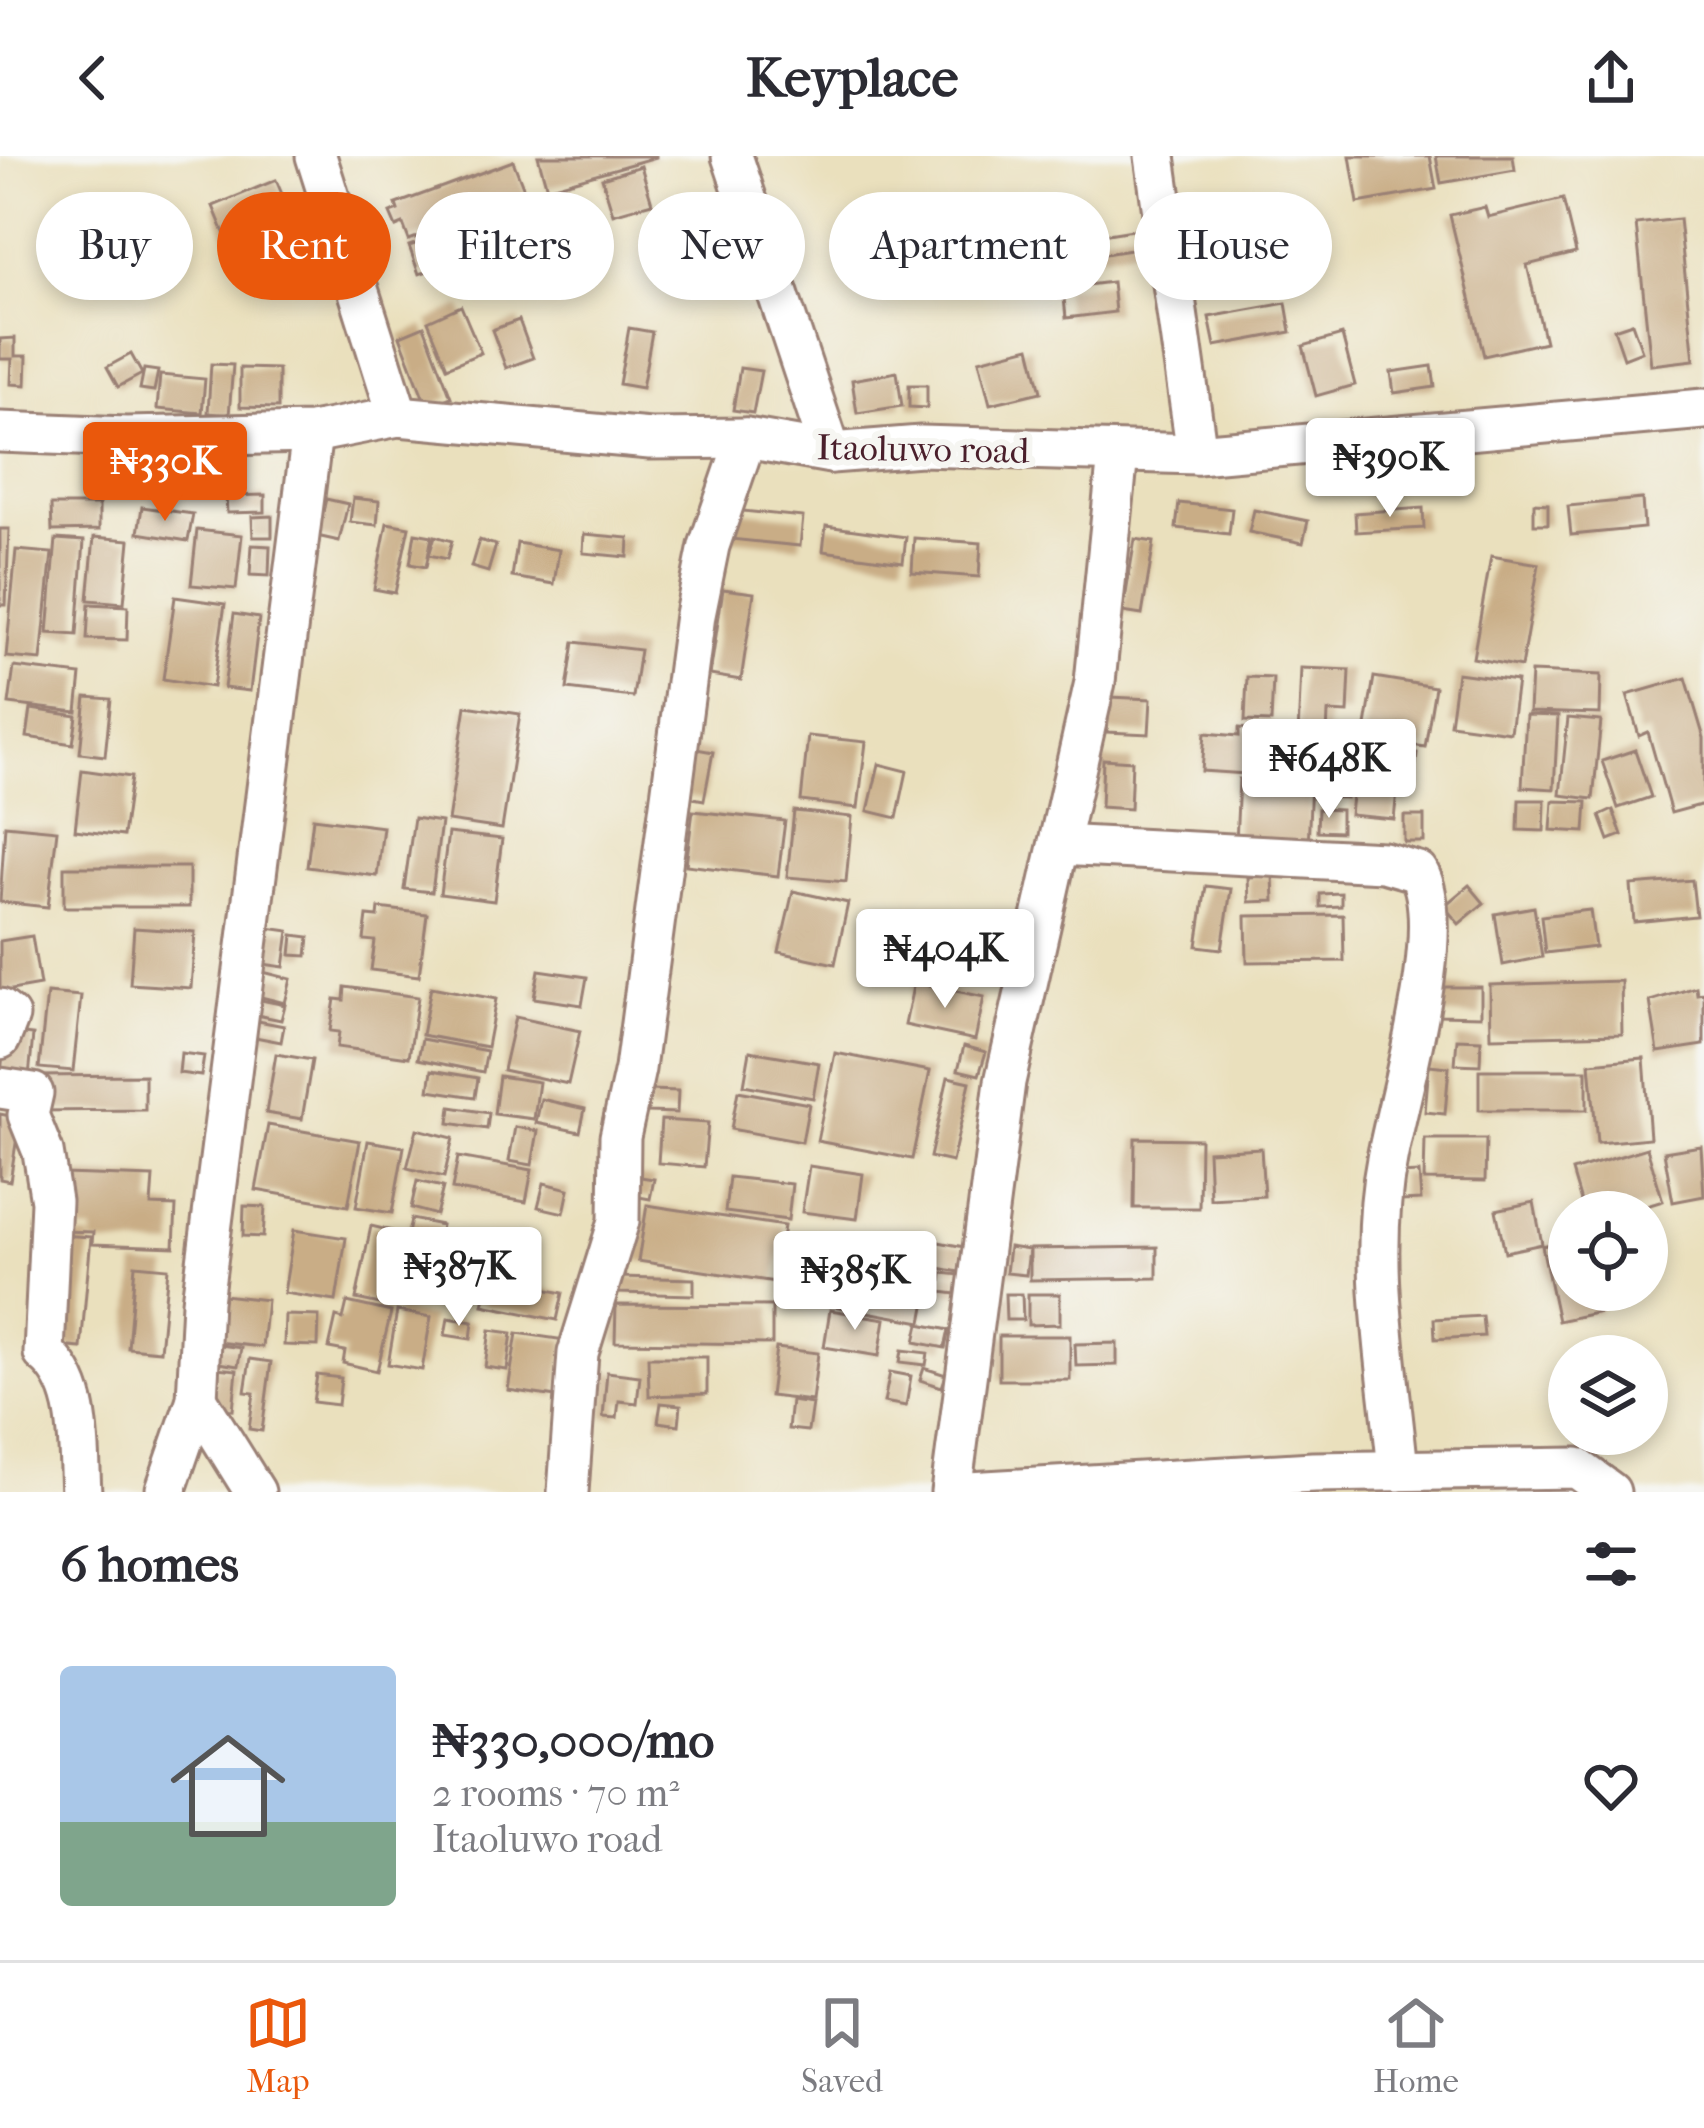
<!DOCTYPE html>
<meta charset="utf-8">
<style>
:root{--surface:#fff;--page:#f2f2f3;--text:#2b2b33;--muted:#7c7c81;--line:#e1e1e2;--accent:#ea580c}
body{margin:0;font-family:"IM FELL French Canon",serif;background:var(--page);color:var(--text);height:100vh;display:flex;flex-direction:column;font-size:45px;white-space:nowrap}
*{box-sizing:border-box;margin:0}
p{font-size:39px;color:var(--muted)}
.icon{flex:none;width:66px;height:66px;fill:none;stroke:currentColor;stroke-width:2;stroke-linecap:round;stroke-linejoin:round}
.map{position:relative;height:1336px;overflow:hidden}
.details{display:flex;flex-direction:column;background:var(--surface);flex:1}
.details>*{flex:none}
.guide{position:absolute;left:36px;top:36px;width:1632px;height:108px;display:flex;gap:24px}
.controls{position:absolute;left:1548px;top:1035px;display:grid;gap:24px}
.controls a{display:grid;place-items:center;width:120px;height:120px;border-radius:50%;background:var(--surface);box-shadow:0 6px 18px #0003;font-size:60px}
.price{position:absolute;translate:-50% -102px;padding:0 27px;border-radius:12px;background:#fff;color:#222;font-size:39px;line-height:78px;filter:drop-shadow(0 3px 6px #0008)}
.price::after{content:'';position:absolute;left:50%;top:72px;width:36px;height:27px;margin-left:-18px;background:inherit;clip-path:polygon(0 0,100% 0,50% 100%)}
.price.selected{background:var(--accent);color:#fff}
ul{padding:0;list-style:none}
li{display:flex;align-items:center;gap:36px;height:300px;padding:0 60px}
li span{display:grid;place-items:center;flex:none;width:336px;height:240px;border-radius:12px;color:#555}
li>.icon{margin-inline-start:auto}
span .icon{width:144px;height:144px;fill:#fffc;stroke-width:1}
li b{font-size:51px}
h2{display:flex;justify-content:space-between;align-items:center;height:144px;padding:0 60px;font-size:51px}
.pill{padding:0 42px;border-radius:54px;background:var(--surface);box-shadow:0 6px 18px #0003;font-size:42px;line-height:108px}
.pill.selected{background:var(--accent);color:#fff}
header{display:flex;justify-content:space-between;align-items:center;height:156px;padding:0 60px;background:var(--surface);font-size:54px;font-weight:800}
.tabs{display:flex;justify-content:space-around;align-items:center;height:168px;border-top:3px solid var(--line);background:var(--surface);font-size:33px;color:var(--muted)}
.tabs a{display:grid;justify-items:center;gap:6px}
.tabs .selected{color:var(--accent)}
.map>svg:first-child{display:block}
.building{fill:#c9ad86}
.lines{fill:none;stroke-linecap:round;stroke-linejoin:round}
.minor-casing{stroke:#9a8074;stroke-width:45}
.minor{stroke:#fff;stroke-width:39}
.labels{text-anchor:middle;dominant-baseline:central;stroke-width:12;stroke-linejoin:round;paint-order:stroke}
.street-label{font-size:36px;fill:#4a1f2b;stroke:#f6f6f2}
</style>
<header><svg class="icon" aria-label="back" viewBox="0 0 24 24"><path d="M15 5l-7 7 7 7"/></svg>Keyplace<svg class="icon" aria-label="share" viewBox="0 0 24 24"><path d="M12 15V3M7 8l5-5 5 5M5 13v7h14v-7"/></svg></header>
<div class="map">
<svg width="1704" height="1336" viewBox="0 0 1704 1336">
<rect width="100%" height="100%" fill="#f6f6f2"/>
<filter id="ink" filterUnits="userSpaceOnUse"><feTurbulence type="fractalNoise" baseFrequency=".00833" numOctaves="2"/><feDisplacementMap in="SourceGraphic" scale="24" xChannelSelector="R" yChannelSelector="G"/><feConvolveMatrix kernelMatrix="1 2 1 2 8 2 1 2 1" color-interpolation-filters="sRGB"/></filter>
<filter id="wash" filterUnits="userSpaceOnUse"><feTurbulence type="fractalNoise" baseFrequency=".004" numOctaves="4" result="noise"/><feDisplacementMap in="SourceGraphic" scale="48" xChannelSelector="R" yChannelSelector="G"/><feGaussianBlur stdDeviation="2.7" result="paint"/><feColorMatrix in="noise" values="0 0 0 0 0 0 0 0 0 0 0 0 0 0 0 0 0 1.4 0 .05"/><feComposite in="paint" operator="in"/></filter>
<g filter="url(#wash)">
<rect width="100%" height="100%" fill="#eae0bd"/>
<g id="blocks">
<g class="building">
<path d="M538 0H656V1L547 32Z"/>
<path d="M1350 0H1430L1436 33 1358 47Z"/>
<path d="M1436 0H1513L1515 14 1441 27Z"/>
<path d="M513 5 527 41 409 84 403 68 396 71 390 57 398 54 396 48Z"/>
<path d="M641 10 652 47 613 58 602 22Z"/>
<path d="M276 24 293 64 227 84 213 50Z"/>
<path d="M1563 43 1576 97 1527 109 1545 186 1484 200 1450 59 1485 51 1488 61Z"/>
<path d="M1679 63 1694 204 1651 209 1636 68Z"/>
<path d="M1145 72 1149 91 1080 102 1077 83Z"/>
<path d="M452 76 462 103 419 118 409 90Z"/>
<path d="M269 81 323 82 322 130 268 129Z"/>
<path d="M1112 126 1115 156 1066 162 1063 132Z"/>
<path d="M1286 147 1291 176 1215 190 1209 161Z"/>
<path d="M461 150 481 197 447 211 428 165Z"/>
<path d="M519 164 533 202 506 212 492 174Z"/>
<path d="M1632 167 1642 195 1624 202 1614 173Z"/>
<path d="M424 170 451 241 427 251 400 180Z"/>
<path d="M629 172 652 176 642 232 619 228Z"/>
<path d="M1342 179 1355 229 1316 240 1303 190Z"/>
<path d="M15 182V200H27L26 229 11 228 12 203H0V183Z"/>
<path d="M1030 191 1041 236 990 248 979 204Z"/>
<path d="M131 198 142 218 118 231 107 211Z"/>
<path d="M211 208 233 209 229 259 208 257Z"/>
<path d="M1432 210 1435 231 1394 237 1391 216Z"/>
<path d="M240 212 278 213V252L240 251Z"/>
<path d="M740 212 761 215 753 257 733 254Z"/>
<path d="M144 213 158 215 154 235 140 233Z"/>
<path d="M897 216 902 250 857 257 852 224Z"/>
<path d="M160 219 205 223 202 257 157 253Z"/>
<path d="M909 229H927V252L909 251Z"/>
<path d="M265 339V356L227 357 226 340Z"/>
<path d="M353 342 379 345 377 369 350 366Z"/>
<path d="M326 343 348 348 339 385 317 380Z"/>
<path d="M1642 343 1644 372 1571 379 1568 350Z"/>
<path d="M1179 347 1232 353 1229 378 1176 372Z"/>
<path d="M1534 347 1548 348V368H1534Z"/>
<path d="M51 349H99V374L52 375Z"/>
<path d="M142 351 193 358 188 385 138 377Z"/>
<path d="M1423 352 1424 372 1356 376 1355 357Z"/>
<path d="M733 354 803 361 800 390 730 383Z"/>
<path d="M1254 354 1308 365 1303 387 1249 376Z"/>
<path d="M272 360V381H253L252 361Z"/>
<path d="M387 367 409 371 395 437 374 433Z"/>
<path d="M826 370 906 381 903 406 823 395Z"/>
<path d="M0 373H9L6 449H0Z"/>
<path d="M197 374 242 379 236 433 191 429Z"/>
<path d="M415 377 432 380 426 411 410 408Z"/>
<path d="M584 378 629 382 628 401 583 397Z"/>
<path d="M435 380 452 385 447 403 429 399Z"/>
<path d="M94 381 130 384 124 447 88 444Z"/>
<path d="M914 382 981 387 979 421 912 416Z"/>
<path d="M56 383 84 385 77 479 48 477Z"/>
<path d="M1135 383 1154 386 1142 459 1123 456Z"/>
<path d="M479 384 496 389 488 416 471 411Z"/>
<path d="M517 387 559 394 554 428 512 421Z"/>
<path d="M252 389 270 390 269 420 250 419Z"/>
<path d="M16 394 52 397 41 504 6 501Z"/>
<path d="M1491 400 1539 408 1521 511 1473 502Z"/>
<path d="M723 433 754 437 741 524 710 519Z"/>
<path d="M175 441 225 448 213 531 163 523Z"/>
<path d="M89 448 128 450 127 484 87 483Z"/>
<path d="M234 458 259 462 250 535 224 532Z"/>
<path d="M574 486 640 494 633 541 567 533Z"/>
<path d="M14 511 81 519 77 556 9 548Z"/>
<path d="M1301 512 1350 514 1348 557 1328 556 1327 581 1298 580Z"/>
<path d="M1531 516 1601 519 1600 558 1529 556Z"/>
<path d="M1457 517 1517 525 1510 576 1450 568Z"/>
<path d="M1247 521 1273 522 1271 566 1245 565Z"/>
<path d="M1374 521 1435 531 1425 591 1364 582Z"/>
<path d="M1686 522 1704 582V648L1671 657 1648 576 1639 580 1627 539Z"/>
<path d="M86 541 111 543 105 600 80 597Z"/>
<path d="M1110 541 1151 543 1149 578 1107 576Z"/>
<path d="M466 550 520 558 502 673 448 665Z"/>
<path d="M31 553 77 560 73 588 27 581Z"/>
<path d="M1526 559 1558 560 1554 633 1522 631Z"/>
<path d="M1568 562 1601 565 1593 643 1560 639Z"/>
<path d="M1239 572 1296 577 1292 621 1202 615 1205 577 1239 580Z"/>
<path d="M808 580 866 586 858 652 801 645Z"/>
<path d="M1351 590 1417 597 1415 616 1382 613 1399 617 1394 663 1350 659 1355 610H1349Z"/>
<path d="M691 592 713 596 704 644 682 640Z"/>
<path d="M1323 592 1349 593 1346 642 1321 641Z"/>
<path d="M1635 594 1651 641 1618 652 1602 605Z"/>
<path d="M1103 603 1132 605 1130 653 1101 651Z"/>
<path d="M879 608 907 615 897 662 868 655Z"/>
<path d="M82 614 131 621 123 680 75 674Z"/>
<path d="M1239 623 1311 626 1308 690 1236 687Z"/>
<path d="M1519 644H1545L1544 675 1518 674Z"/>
<path d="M1553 645 1587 646 1585 676 1551 674Z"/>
<path d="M1318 653 1341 654V676L1317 675Z"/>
<path d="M1613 654 1622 679 1609 684 1600 660Z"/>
<path d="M693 655 785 665 778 720 686 709Z"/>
<path d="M794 655 852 661 846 726 787 721Z"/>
<rect x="1404" y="660" width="20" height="26"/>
<path d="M313 662 383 671 377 720 307 711Z"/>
<path d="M414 662 441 666 432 736 404 733Z"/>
<path d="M5 669 57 674 48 751 0 746Z"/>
<path d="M448 677 502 683 494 745 440 738Z"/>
<rect x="64" y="711" width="125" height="40"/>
<path d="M1273 720 1274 745 1249 746 1248 721Z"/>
<path d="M1692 724 1696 760 1634 766 1631 729Z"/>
<path d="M1469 729 1484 747 1459 768 1444 750Z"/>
<path d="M1206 730 1231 733 1222 793 1197 790Z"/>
<path d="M793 735 848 747 835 808 779 796Z"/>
<path d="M1341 737V750L1320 751V738Z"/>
<path d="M1534 751 1542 801 1503 809 1495 758Z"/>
<path d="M379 752 427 758 419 820 371 814 375 785 364 784 367 760 378 761Z"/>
<path d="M1590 754 1595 791 1545 797 1541 760Z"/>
<path d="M1343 759 1344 805 1247 806 1246 760Z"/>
<path d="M134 772 195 776 191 832 130 828Z"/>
<path d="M268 772 289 775 284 811 263 808Z"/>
<path d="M293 779 309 781 307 800 291 799Z"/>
<path d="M32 780 40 829 0 836V785Z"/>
<path d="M539 814 587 821 582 849 534 842Z"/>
<path d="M263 816 291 823 285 847 257 840Z"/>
<path d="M1621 825 1622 878 1491 881 1490 829Z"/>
<path d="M914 826 984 841 975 884 905 869Z"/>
<path d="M345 831 418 841 409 901 337 891 339 876 330 875 335 843 344 844Z"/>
<path d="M431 831 496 843 487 891 422 879Z"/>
<path d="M1438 831H1481V860L1438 859Z"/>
<path d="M1696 831 1697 838 1704 837V889L1658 896 1650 845Z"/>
<path d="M47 837 81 840 73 915 39 912Z"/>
<path d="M261 844 285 849 281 864 257 859Z"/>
<path d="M515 861 580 875 568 928 503 914Z"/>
<path d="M253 864 284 870 281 886 250 880Z"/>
<path d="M5 876 33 879 29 921 1 919Z"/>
<path d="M422 883 487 895 483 916 418 903Z"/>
<path d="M1457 883 1481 884 1480 909 1455 908Z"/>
<path d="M964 890 986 896 979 919 958 914Z"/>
<path d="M750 895 819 907 813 942 744 929Z"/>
<path d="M181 897 204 900 201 920 179 917Z"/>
<path d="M835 897 930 915 912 1003 817 985Z"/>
<path d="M276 898 312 904 302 963 266 957Z"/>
<path d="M1644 902 1650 982 1597 987 1590 907Z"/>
<path d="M1429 909 1449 911 1445 958 1425 956Z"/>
<path d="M432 914 478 922 475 941 429 934Z"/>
<rect x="1479" y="914" width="108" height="40"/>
<path d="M145 919V954L35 955V920Z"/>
<path d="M499 920 539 926 534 963 494 958Z"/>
<path d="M948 921 970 926 952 1006 930 1001Z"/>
<path d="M649 934 678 935 677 957 648 956Z"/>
<path d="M738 935 809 948 802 986 731 973Z"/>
<path d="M541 943 585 953 580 976 536 967Z"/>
<path d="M451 951 489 957 487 973 449 967Z"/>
<path d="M0 958 20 962 10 1025 0 1023Z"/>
<path d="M661 964 708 967 704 1011 658 1007Z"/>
<path d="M268 969 360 985 348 1050 256 1034Z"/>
<path d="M515 971 538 975 532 1009 509 1005Z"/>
<path d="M417 973 453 982 444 1021 407 1012Z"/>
<path d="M1135 982 1200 983 1199 1052H1134Z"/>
<path d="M1425 983H1486L1485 1025 1424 1024Z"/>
<path d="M368 985 404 991 392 1057 356 1051Z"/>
<path d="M1701 990 1704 1040 1673 1046 1664 996Z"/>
<path d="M1261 992 1264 1040 1210 1043 1208 995Z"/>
<path d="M1647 992 1663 1045 1627 1056H1584L1572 1015Z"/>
<path d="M458 1001 532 1014 526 1046 452 1033Z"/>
<path d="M809 1010 863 1018 857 1063 802 1056Z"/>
<path d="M1419 1017 1421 1044 1401 1045 1399 1018Z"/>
<path d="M63 1018 153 1021 151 1049 176 1050 174 1091 92 1088 93 1076 60 1075Z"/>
<path d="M627 1019 654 1023 650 1043 623 1038Z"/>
<path d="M729 1021 792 1028 788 1064 725 1056Z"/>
<path d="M417 1025 443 1031 436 1059 411 1052Z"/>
<path d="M544 1027 569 1033 564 1057 538 1051Z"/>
<path d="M1534 1046 1542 1088 1505 1096 1496 1054Z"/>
<path d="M647 1049 784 1070 775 1126 638 1105Z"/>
<path d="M244 1050 265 1051 263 1081 243 1080Z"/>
<path d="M411 1063 441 1069 427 1139 397 1133Z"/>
<path d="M371 1070 401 1077 385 1149 356 1143Z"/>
<path d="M294 1074 346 1082 336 1145 284 1137Z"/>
<path d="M59 1079 91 1081 81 1192 49 1189Z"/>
<path d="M913 1081 964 1091 959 1116 908 1106Z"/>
<path d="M1569 1084V1134H1595L1600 1156 1558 1165 1542 1090Z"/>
<path d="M1009 1091 1029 1094 1026 1119 1006 1117Z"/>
<path d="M1157 1091V1122L1030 1124V1093Z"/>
<path d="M135 1109 168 1112 160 1195 128 1192Z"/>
<path d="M841 1114 929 1129 922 1166 834 1150Z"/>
<path d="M942 1117 960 1119 957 1138 940 1136Z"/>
<path d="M618 1121 694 1123V1139L618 1137Z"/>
<path d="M489 1122 563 1137 557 1164 483 1149Z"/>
<path d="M1005 1138H1022L1023 1164H1006Z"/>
<path d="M1028 1138H1060V1168L1028 1169Z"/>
<path d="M223 1139 267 1144 262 1191 217 1186Z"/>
<path d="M347 1146 391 1156 377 1215 343 1207 345 1195 329 1192 336 1161 343 1163Z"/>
<path d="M616 1149 772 1150V1188L615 1186Z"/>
<path d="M830 1154 885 1163 879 1200 824 1191Z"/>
<path d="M397 1155 431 1161 422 1214 388 1208Z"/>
<path d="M285 1159 319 1160 318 1190 284 1189Z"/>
<path d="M1482 1160 1484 1180 1435 1183 1434 1163Z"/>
<path d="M448 1162 473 1166 471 1183 445 1179Z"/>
<path d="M919 1168 949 1174 945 1192 915 1186Z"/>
<path d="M490 1174 512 1177 507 1214 485 1211Z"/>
<path d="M517 1177 565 1184 556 1241 508 1234Z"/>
<rect x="999" y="1180" width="71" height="44"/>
<path d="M1117 1187V1209L1076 1210 1075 1188Z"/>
<path d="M214 1188 241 1192 238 1210 212 1206Z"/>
<path d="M776 1192 818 1197 812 1245 770 1240Z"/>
<path d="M902 1194 928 1197 926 1209 900 1206Z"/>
<path d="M648 1201H707V1238L649 1240Z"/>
<path d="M250 1203 271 1206 262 1275 249 1273 254 1237 245 1236Z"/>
<path d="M216 1212 237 1214 233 1254 211 1252Z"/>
<path d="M924 1212 946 1219 942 1231 920 1224Z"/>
<path d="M607 1216 640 1220 637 1247 619 1245 617 1262 603 1261Z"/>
<path d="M890 1216 911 1220 906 1250 884 1246Z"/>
<path d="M317 1219 341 1222 338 1249 313 1246Z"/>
<path d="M791 1245 812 1248 808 1275 788 1273Z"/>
<path d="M661 1247 681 1249 679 1269 658 1266Z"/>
</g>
</g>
</g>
<g filter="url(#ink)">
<use href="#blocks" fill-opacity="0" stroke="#9a8074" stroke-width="3"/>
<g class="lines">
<g class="minor-casing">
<g id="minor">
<path d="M316 0 398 260"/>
<path d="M732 0 831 297"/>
<path d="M1155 0 1197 298"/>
<path d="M0 276 126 281 312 277 398 260 650 283 746 282 831 297 921 290 1197 298 1704 253"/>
<path d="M1059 689 1383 706 1418 716C1450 771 1399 938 1387 1003 1367 1104 1389 1214 1398 1315"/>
<path d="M0 853 9 860 0 883"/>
<path d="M0 932 33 937 28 959 43 996 51 1045 44 1197C83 1228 78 1289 81 1336"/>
<path d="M197 1243 255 1336"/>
<path d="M166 1333 197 1243 202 1146 312 277"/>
<path d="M568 1336 578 1197 619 1065 620 981 635 913 695 459 709 390 746 282"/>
<path d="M951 1336 1005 926 1095 526 1118 298"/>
<path d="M969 1336 1313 1316 1577 1312 1610 1336"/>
</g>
</g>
<use href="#minor" class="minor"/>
</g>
</g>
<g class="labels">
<g class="street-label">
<text transform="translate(923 293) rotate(1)">Itaoluwo road</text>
</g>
</g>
</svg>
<div class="controls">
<a><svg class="icon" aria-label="locate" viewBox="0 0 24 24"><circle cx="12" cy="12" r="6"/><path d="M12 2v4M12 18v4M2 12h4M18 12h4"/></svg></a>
<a><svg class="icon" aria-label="layers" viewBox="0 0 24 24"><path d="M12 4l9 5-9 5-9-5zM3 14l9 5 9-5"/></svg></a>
</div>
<b class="price" style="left:1390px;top:364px">₦390K</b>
<b class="price selected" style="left:165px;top:368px">₦330K</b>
<b class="price" style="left:1329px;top:665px">₦648K</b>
<b class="price" style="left:945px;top:855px">₦404K</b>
<b class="price" style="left:459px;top:1173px">₦387K</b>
<b class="price" style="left:855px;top:1177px">₦385K</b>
<div class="guide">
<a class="pill">Buy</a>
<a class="pill selected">Rent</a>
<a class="pill">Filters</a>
<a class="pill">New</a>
<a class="pill">Apartment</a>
<a class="pill">House</a>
</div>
</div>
<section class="details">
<h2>6 homes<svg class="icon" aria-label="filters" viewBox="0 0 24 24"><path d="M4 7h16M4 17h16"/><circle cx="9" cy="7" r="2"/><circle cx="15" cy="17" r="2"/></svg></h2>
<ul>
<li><span style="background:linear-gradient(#a9c7e8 65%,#7fa58c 0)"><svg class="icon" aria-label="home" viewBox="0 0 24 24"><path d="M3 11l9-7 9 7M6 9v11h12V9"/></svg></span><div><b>₦330,000/mo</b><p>2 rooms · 70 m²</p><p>Itaoluwo road</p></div><svg class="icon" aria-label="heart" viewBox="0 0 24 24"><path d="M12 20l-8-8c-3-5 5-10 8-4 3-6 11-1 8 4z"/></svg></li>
</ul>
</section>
<nav class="tabs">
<a class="selected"><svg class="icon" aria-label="map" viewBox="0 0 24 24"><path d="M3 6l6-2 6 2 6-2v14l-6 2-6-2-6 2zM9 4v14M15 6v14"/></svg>Map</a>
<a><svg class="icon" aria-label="saved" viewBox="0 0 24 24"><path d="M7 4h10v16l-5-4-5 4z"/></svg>Saved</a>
<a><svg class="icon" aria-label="home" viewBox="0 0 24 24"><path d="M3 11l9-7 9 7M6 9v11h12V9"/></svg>Home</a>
</nav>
